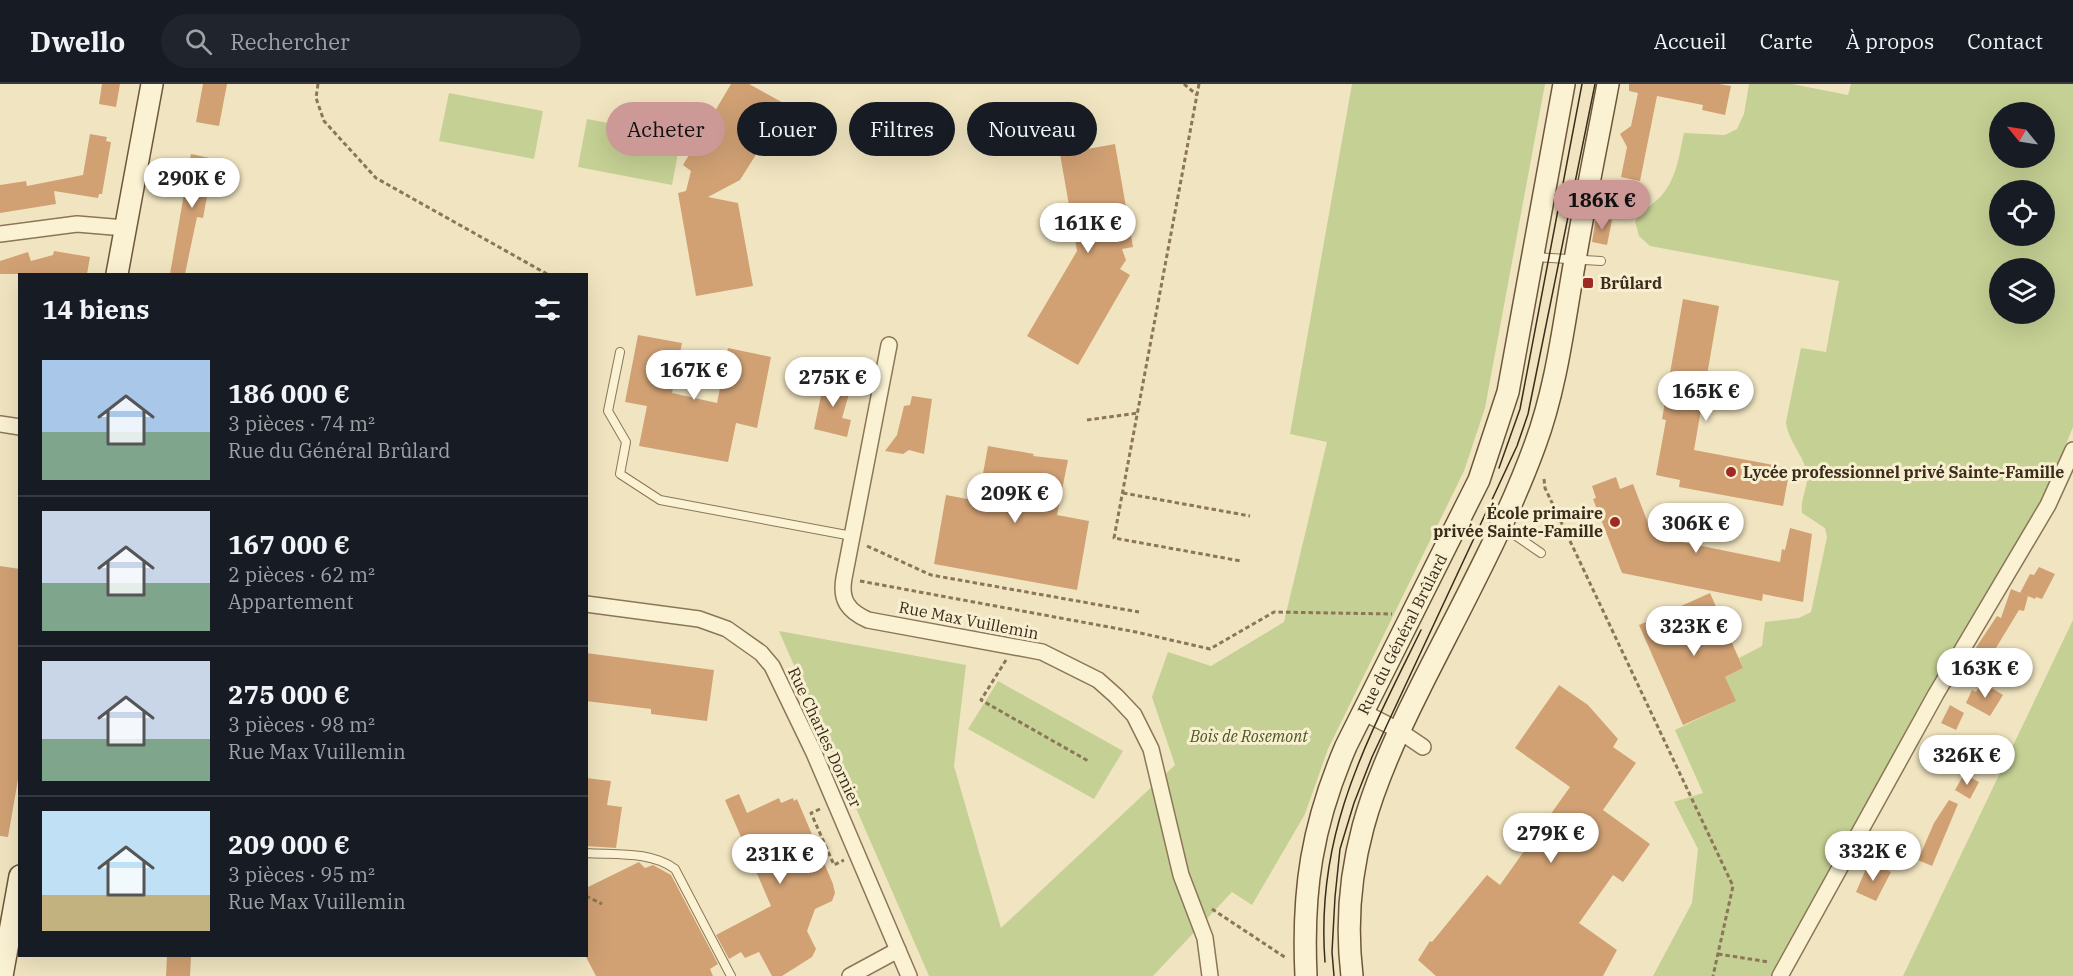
<!DOCTYPE html>
<html lang="fr">
<meta charset="utf-8">
<style>
:root{--surface:#171b24;--page:#20242c;--text:#f1f3f6;--muted:#9ea1a6;--line:#363941;--accent:#cc9997}
body{margin:0;font-family:"IBM Plex Serif",serif;background:var(--page);color:var(--text);height:100vh;display:flex;flex-direction:column;font-size:22px;white-space:nowrap}
*{box-sizing:border-box;margin:0}
p{font-size:20px;color:var(--muted)}
.icon{flex:none;width:33px;height:33px;fill:none;stroke:currentColor;stroke-width:2;stroke-linecap:round;stroke-linejoin:round}
.map{position:relative;flex:1;overflow:hidden}
.details{position:absolute;left:18px;top:189px;width:570px;height:684px;display:flex;flex-direction:column;background:var(--surface);border-radius:0px;box-shadow:0 6px 24px #0002}
.details>*{flex:none}
.top-card{position:absolute;left:606px;top:18px;width:570px;height:54px;display:flex;gap:12px}
.needle{width:39px;rotate:300deg}
.tools{position:absolute;left:1989px;top:18px;display:grid;gap:12px}
.tools a{display:grid;place-items:center;width:66px;height:66px;border-radius:50%;background:var(--surface);box-shadow:0 6px 24px #0002;font-size:30px}
.price{position:absolute;translate:-50% -51px;padding:0 14px;border-radius:21px;background:#fff;color:#222;font-size:20px;line-height:39px;filter:drop-shadow(0 2px 3px #0008)}
.price::after{content:'';position:absolute;left:50%;top:36px;width:18px;height:14px;margin-left:-9px;background:inherit;clip-path:polygon(0 0,100% 0,50% 100%)}
.price.current{background:var(--accent);color:#111}
ul{padding:0;list-style:none}
li{display:flex;align-items:center;gap:18px;height:150px;padding:0 24px}
li+li{border-top:2px solid var(--line)}
li span{display:grid;place-items:center;flex:none;width:168px;height:120px;border-radius:0px;color:#555}
li>.icon{margin-inline-start:auto}
span .icon{width:72px;height:72px;fill:#fffc;stroke-width:1}
li b{font-size:26px}
h2{display:flex;justify-content:space-between;align-items:center;height:72px;padding:0 24px;font-size:26px}
.chip{padding:0 21px;border-radius:27px;background:var(--surface);box-shadow:0 6px 24px #0002;font-size:21px;line-height:54px}
.chip.current{background:var(--accent);color:#111}
header{display:flex;align-items:center;gap:36px;box-sizing:border-box;height:84px;padding:0 30px;background:var(--surface);border-bottom:2px solid var(--line)}
header strong{font-size:28px}
nav{display:flex;gap:33px;margin-inline-start:auto;font-size:21px}
.search{width:420px;height:54px;background:var(--page);display:flex;align-items:center;gap:15px;box-sizing:border-box;padding:0 21px;border-radius:33px;color:var(--muted);font-size:22px}
.map>svg:first-child{display:block}
.green{fill:#c5d094;fill-rule:evenodd}
.building{fill:#d1a174}
.lines{fill:none;stroke-linecap:round;stroke-linejoin:round}
.service-casing{stroke:#8b7657;stroke-width:10}
.minor-casing{stroke:#8b7657;stroke-width:18}
.secondary-casing{stroke:#6d573a;stroke-width:24}
.path{stroke:#8b7657;stroke-width:3;stroke-dasharray:4.5 3;stroke-linecap:butt}
.service{stroke:#fbf2d4;stroke-width:8}
.minor{stroke:#fbf2d4;stroke-width:15}
.secondary{stroke:#fbf2d4;stroke-width:21}
.tram{stroke:#3a2d1c;stroke-width:1.5}
.poi-dot{fill:#9e2a23;stroke:#f8efd1;stroke-width:2}
.labels{text-anchor:middle;dominant-baseline:central;stroke-width:6;stroke-linejoin:round;paint-order:stroke}
.poi-label{font-size:16px;font-weight:bold;fill:#3a2d1c;stroke:#f8efd1;text-anchor:start}
.street-label{font-size:16px;fill:#3a2d1c;stroke:#f8efd1}
.park-label{font-size:16px;font-style:italic;fill:#475822;stroke:#f8efd1}
</style>
<header>
<strong>Dwello</strong>
<div class="search"><svg class="icon" aria-label="search" viewBox="0 0 24 24"><circle cx="10" cy="10" r="6"/><path d="M15 15l6 6"/></svg>Rechercher</div>
<nav><a>Accueil</a><a>Carte</a><a>À propos</a><a>Contact</a></nav>
</header>
<div class="map">
<svg width="2073" height="892" viewBox="0 0 2073 892">
<rect width="100%" height="100%" fill="#f1e5c1"/>
<g class="green">
<path d="M1352 0H1545L1485 324 1464 387 1328 665 1305 730 1252 821 1232 808 1153 892H929L779 547 966 581 954 682 1001 844 1175 681 1152 613 1168 568 1211 582 1284 538 1327 358 1290 350Z"/>
<path d="M1749 0H1792L1848 11 1851 0H2073V343L2043 416 1771 892H1653L1692 819 1698 765 1674 718 1703 709 1675 646 1735 617 1725 593 1743 584 1739 574 1762 562 1765 538 1799 534 1811 528 1827 453 1825 444 1802 429C1800 416 1808 404 1807 391 1805 372 1788 358 1786 338L1801 264 1826 268 1839 197 1650 162 1639 152 1635 137C1643 125 1653 121 1662 111 1677 93 1679 71 1684 49L1725 51 1737 45 1744 30ZM2000 28H2044V74H2000ZM2000 106H2044V152H2000ZM2000 184H2044V230H2000Z"/>
<path d="M449 9 543 27 534 75 439 57Z"/>
<path d="M587 35 681 53 672 101 578 83Z"/>
<path d="M2073 536V892H1903Z"/>
<path d="M998 597 1123 667 1094 715 968 645Z"/>
</g>
<g class="building">
<path d="M102 0H120L116 23 99 20Z"/>
<path d="M203 0H227L219 42 196 38Z"/>
<path d="M731 0H749L787 21 740 96 708 113 738 119 753 202 696 212 678 109 686 107 691 87 683 81Z"/>
<path d="M1629 0H1719L1731 2 1725 31 1702 26 1703 21 1657 12 1640 97 1621 93 1627 63 1620 50 1631 42 1638 9 1629 7Z"/>
<path d="M90 50 107 53 106 57 111 58 102 110H99L98 114 54 107 56 120 0 129V101L26 97 27 102 83 91Z"/>
<path d="M1115 60 1133 163 1122 165 1126 176 1120 185 1130 191 1078 281 1027 252 1077 167 1060 70Z"/>
<path d="M191 70 214 75 203 134 197 133 185 190H170Z"/>
<path d="M1596 132 1612 136 1607 161 1592 158Z"/>
<path d="M54 167 90 173 87 190H0V177L28 168 31 177 53 171Z"/>
<path d="M1683 215 1719 222 1694 366 1790 384 1783 422 1679 403 1680 396 1656 391 1666 336 1662 335Z"/>
<path d="M638 251 682 259 672 309 717 319 728 264 771 273 757 344 736 339 728 378 639 362 647 322 625 318Z"/>
<path d="M825 293 845 297 844 304 849 310 842 334 851 336 847 353 814 345Z"/>
<path d="M912 312 932 315 924 370 909 366 903 370 885 367 897 351 904 322 910 321Z"/>
<path d="M988 362 1034 370 1033 372 1068 376 1057 431 1089 437 1077 506 934 480 946 411 978 417Z"/>
<path d="M1616 393 1620 405 1633 400 1653 452 1780 478 1782 465 1785 466 1790 444 1812 450 1803 518 1763 510 1762 517 1622 489 1593 415 1596 414 1592 402Z"/>
<path d="M0 482 20 485V684L8 753 0 752Z"/>
<path d="M2039 483 2055 490 2042 515 2036 513 2035 515 2020 509 2030 490 2034 491Z"/>
<path d="M2011 505 2028 512 2024 527 2019 526 1985 582 1969 574 1997 532 2001 534Z"/>
<path d="M1710 509 1743 584 1725 593 1736 617 1683 641 1639 541Z"/>
<path d="M586 569 714 586 707 637 651 630V625L586 617Z"/>
<path d="M1982 598 2003 611 1990 632 1966 619 1972 606 1976 608Z"/>
<path d="M1559 601 1588 621 1618 655 1613 663 1636 679 1603 726 1650 760 1623 798 1613 791 1579 839 1617 866 1603 892H1436L1418 876 1430 857 1432 858 1487 791 1500 801 1570 703 1515 664Z"/>
<path d="M1950 621 1964 629 1956 646 1941 639Z"/>
<path d="M1964 690 1979 698 1970 715 1955 706Z"/>
<path d="M586 694 611 697 607 721 622 723 616 764 586 762Z"/>
<path d="M739 710 747 729 779 714 781 719 793 714 794 717 797 715 833 800 835 809 832 817 815 825 807 847 816 865 812 873 782 892H772L759 868 745 874 741 868 729 875 716 851 771 822 725 716Z"/>
<path d="M1949 716 1958 720 1932 782 1918 776 1934 739Z"/>
<path d="M639 778 645 784 653 781 671 791 718 880 710 885 713 892H596L586 873V804Z"/>
<path d="M1869 778 1891 788 1876 817 1856 808Z"/>
<path d="M167 872H191L190 892H166Z"/>
</g>
<g class="lines">
<g class="service-casing">
<g id="service">
<path d="M1534 173 1601 177"/>
<path d="M620 268 608 327 626 358 620 390 660 416 852 452"/>
<path d="M1503 443 1541 469"/>
<path d="M586 769C615 771 651 767 675 785L731 892"/>
</g>
</g>
<g class="minor-casing">
<g id="minor">
<path d="M0 150 77 140 125 144"/>
<path d="M889 261 844 494C840 516 848 527 868 536L1042 568 1098 596 1116 612 1134 631 1151 665 1181 791 1205 854 1210 892"/>
<path d="M0 340 20 343"/>
<path d="M586 520 699 535 727 545 761 569 772 582 814 669 909 892"/>
<path d="M1363 628 1398 646 1423 663"/>
<path d="M850 892 898 866"/>
<path d="M1780 892 1936 610 2048 421 2073 366"/>
</g>
</g>
<g class="secondary-casing">
<g id="secondary">
<path d="M117 190 152 0"/>
<path d="M2 892 20 792"/>
<path d="M1306 892C1302 806 1312 741 1346 662L1479 396 1508 308 1564 0"/>
<path d="M1352 892C1339 783 1372 699 1420 604 1459 526 1506 441 1535 361 1557 302 1564 237 1575 176 1585 117 1597 59 1608 0"/>
</g>
</g>
<g class="path">
<path d="M318 0 316 14 324 37 376 94 547 190"/>
<path d="M1184 0 1197 11"/>
<path d="M1199 0 1114 454 1241 477"/>
<path d="M1087 336 1138 329"/>
<path d="M1544 395 1545 404 1733 802 1713 892"/>
<path d="M1123 409 1250 432"/>
<path d="M867 462 931 491 1139 528"/>
<path d="M860 497 1136 548 1210 565 1274 528 1392 530"/>
<path d="M1006 576 981 616 1090 678"/>
<path d="M820 725 811 729 834 781 844 776"/>
<path d="M586 812 602 820"/>
<path d="M1212 825 1286 874"/>
<path d="M1718 870 1769 878"/>
</g>
<use href="#service" class="service"/>
<use href="#minor" class="minor"/>
<use href="#secondary" class="secondary"/>
<g class="tram">
<path d="M1499 384 1520 325 1582 0"/>
<path d="M1325 878C1315 748 1367 657 1421 546"/>
<path d="M1334 892 1332 868 1335 813 1340 765 1354 719 1372 673 1517 362 1528 330 1595 0"/>
</g>
</g>
<g class="poi-dot">
<rect x="1582" y="193" width="12" height="12" rx="3"/>
<circle cx="1731" cy="388" r="6"/>
<circle cx="1615" cy="438" r="6"/>
</g>
<g class="labels">
<g class="poi-label">
<text x="1600" y="199">Brûlard</text>
<text x="1743" y="388">Lycée professionnel privé Sainte-Famille</text>
<text x="1603" y="429" text-anchor="end">École primaire<tspan x="1603" dy="18">privée Sainte-Famille</tspan></text>
</g>
<g class="street-label">
<text transform="translate(969 536) rotate(11)">Rue Max Vuillemin</text>
<text transform="translate(1402 550) rotate(-63)">Rue du Général Brûlard</text>
<text transform="translate(825 653) rotate(65)">Rue Charles Dornier</text>
</g>
<g class="park-label">
<text x="1249" y="652">Bois de Rosemont</text>
</g>
</g>
</svg>
<div class="tools">
<a><svg class="needle" viewBox="-14 -14 28 28"><path d="M0-13l5 13h-10z" fill="#e53935"/><path d="M0 13l5-13h-10z" fill="#9ea1a6"/></svg></a>
<a><svg class="icon" aria-label="locate" viewBox="0 0 24 24"><circle cx="12" cy="12" r="6"/><path d="M12 2v4M12 18v4M2 12h4M18 12h4"/></svg></a>
<a><svg class="icon" aria-label="layers" viewBox="0 0 24 24"><path d="M12 4l9 5-9 5-9-5zM3 14l9 5 9-5"/></svg></a>
</div>
<b class="price" style="left:192px;top:125px">290K €</b>
<b class="price current" style="left:1602px;top:147px">186K €</b>
<b class="price" style="left:1088px;top:170px">161K €</b>
<b class="price" style="left:694px;top:317px">167K €</b>
<b class="price" style="left:833px;top:324px">275K €</b>
<b class="price" style="left:1706px;top:338px">165K €</b>
<b class="price" style="left:1015px;top:440px">209K €</b>
<b class="price" style="left:1696px;top:470px">306K €</b>
<b class="price" style="left:1694px;top:573px">323K €</b>
<b class="price" style="left:1985px;top:615px">163K €</b>
<b class="price" style="left:1967px;top:702px">326K €</b>
<b class="price" style="left:1551px;top:780px">279K €</b>
<b class="price" style="left:1873px;top:798px">332K €</b>
<b class="price" style="left:780px;top:801px">231K €</b>
<div class="top-card">
<a class="chip current">Acheter</a>
<a class="chip">Louer</a>
<a class="chip">Filtres</a>
<a class="chip">Nouveau</a>
</div>
<section class="details">
<h2>14 biens<svg class="icon" aria-label="filters" viewBox="0 0 24 24"><path d="M4 7h16M4 17h16"/><circle cx="9" cy="7" r="2"/><circle cx="15" cy="17" r="2"/></svg></h2>
<ul>
<li><span style="background:linear-gradient(#a9c7e8 60%,#7fa58c 0)"><svg class="icon" aria-label="home" viewBox="0 0 24 24"><path d="M3 11l9-7 9 7M6 9v11h12V9"/></svg></span><div><b>186 000 €</b><p>3 pièces · 74 m²</p><p>Rue du Général Brûlard</p></div></li>
<li><span style="background:linear-gradient(#c9d6e8 60%,#7fa58c 0)"><svg class="icon" aria-label="home" viewBox="0 0 24 24"><path d="M3 11l9-7 9 7M6 9v11h12V9"/></svg></span><div><b>167 000 €</b><p>2 pièces · 62 m²</p><p>Appartement</p></div></li>
<li><span style="background:linear-gradient(#c9d6e8 65%,#7fa58c 0)"><svg class="icon" aria-label="home" viewBox="0 0 24 24"><path d="M3 11l9-7 9 7M6 9v11h12V9"/></svg></span><div><b>275 000 €</b><p>3 pièces · 98 m²</p><p>Rue Max Vuillemin</p></div></li>
<li><span style="background:linear-gradient(#bfe0f5 70%,#c2b280 0)"><svg class="icon" aria-label="home" viewBox="0 0 24 24"><path d="M3 11l9-7 9 7M6 9v11h12V9"/></svg></span><div><b>209 000 €</b><p>3 pièces · 95 m²</p><p>Rue Max Vuillemin</p></div></li>
</ul>
</section>
</div>
